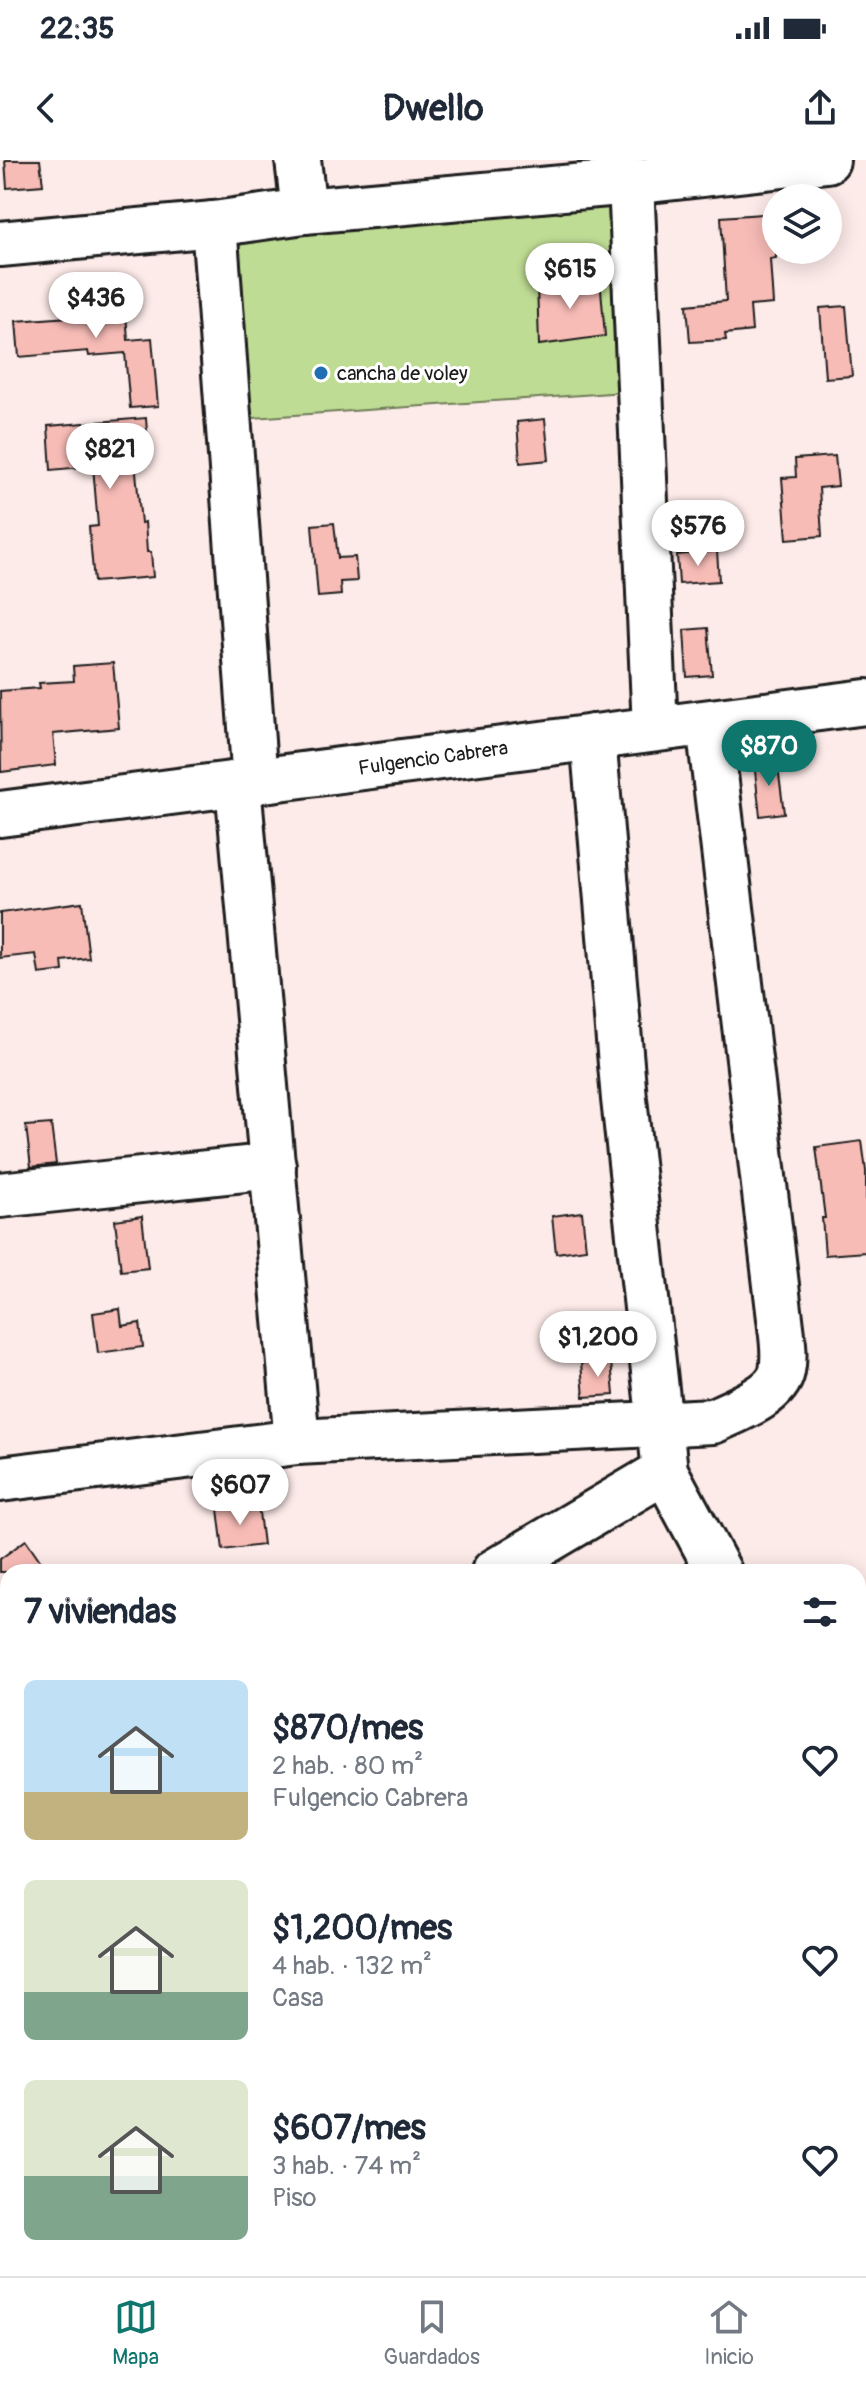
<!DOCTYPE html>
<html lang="es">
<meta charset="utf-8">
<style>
:root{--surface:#fff;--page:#f6f6f7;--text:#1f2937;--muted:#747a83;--line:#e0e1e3;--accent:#0f766e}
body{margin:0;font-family:Pangolin,sans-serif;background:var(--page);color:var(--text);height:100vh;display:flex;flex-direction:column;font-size:30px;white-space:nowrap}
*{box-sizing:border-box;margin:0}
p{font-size:26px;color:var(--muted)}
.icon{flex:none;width:44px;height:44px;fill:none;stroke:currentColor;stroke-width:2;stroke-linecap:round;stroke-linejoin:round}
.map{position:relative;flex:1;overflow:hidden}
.details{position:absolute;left:0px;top:1404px;width:866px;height:712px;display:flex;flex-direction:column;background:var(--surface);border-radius:24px 24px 0 0;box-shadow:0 4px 20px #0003}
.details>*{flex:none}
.buttons{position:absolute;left:762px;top:24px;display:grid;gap:16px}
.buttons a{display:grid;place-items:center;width:80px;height:80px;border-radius:50%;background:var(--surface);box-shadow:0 4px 20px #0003;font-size:40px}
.price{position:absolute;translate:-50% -68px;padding:0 18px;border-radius:28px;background:#fff;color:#222;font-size:26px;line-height:52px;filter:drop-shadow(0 2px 4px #0008)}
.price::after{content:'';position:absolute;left:50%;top:48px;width:24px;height:18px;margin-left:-12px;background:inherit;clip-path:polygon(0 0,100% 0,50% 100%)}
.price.current{background:var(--accent);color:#fff}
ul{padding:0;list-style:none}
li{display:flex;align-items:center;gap:24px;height:200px;padding:0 24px}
li span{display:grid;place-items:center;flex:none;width:224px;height:160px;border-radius:12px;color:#555}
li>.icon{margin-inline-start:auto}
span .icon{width:96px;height:96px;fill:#fffc;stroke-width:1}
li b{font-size:34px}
h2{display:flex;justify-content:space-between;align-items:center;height:96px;padding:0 24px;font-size:34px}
.status{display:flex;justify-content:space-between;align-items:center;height:56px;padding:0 40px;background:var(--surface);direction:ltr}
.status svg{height:22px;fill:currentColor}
header{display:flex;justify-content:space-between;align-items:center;height:104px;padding:0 24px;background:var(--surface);font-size:36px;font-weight:700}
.menu{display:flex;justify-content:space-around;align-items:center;height:112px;border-top:2px solid var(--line);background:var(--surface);font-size:22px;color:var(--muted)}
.menu a{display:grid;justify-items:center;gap:4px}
.menu .current{color:var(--accent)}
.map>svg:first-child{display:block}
.green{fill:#bfdc94;stroke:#6e7c58;stroke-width:2}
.building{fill:#f8bcb7;stroke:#1c1c1c;stroke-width:2}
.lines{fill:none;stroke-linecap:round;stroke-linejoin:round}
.minor-casing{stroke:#1c1c1c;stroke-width:50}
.major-casing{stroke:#1c1c1c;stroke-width:50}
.minor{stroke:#fff;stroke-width:44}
.major{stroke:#fff;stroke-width:44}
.poi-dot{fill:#1f6fb2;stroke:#fff;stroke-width:3}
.labels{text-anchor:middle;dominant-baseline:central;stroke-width:6;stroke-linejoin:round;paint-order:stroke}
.poi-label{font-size:20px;fill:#1c1c1c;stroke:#fff;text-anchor:start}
.street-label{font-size:20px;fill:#1c1c1c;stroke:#fff}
</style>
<div class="status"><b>22:35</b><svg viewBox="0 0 49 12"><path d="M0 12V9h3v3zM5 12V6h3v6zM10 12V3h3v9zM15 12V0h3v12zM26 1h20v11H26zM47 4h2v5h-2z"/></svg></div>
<header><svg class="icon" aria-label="back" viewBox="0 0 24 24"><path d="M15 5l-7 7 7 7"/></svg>Dwello<svg class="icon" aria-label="share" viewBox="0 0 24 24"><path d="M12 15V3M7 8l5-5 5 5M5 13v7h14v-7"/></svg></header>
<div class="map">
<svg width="866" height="2116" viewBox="0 0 866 2116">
<rect width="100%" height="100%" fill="#fdebe9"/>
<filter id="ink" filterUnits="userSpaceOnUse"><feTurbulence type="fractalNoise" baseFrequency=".0125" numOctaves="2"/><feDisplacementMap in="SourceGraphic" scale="16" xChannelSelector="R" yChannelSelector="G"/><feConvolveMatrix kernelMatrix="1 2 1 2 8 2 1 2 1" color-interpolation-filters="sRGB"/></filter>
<g filter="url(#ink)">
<path class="green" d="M617 42 624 232 239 259 228 77Z"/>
<g class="building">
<path d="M5 0H40L43 25 7 28Z"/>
<path d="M776 53V98L770 99 773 144 750 146 752 171 725 174 726 180 690 182 687 145 726 141 721 57Z"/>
<path d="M600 118 605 176 539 185 537 123Z"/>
<path d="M124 126 128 180 152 178 158 246 130 248 125 193 89 196 88 191 19 197 16 161 69 157V148H84L82 129Z"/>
<path d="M846 146 852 216 825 218 820 148Z"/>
<path d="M146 258 149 301 135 302 141 363 145 362 147 392H151L153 417 94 422 89 367 98 366 93 306 51 310 48 266Z"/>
<path d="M545 259 549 300 520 303 517 262Z"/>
<path d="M835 296 838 326 819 328 822 376 787 379 782 318 796 317 795 299Z"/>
<path d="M334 363 338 398 355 397 357 421 340 422 341 435 318 437 312 365Z"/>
<path d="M717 391 719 421 679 424 677 395Z"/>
<path d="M708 468 712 515 687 517 684 470Z"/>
<path d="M113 503 119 568 53 574 56 605 1 612 0 531 40 528 39 523 74 521 73 506Z"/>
<path d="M777 600 784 653 760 656 754 602Z"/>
<path d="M82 742 89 798 62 801 63 811 39 814 36 794 0 798V753Z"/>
<path d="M51 964 56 1004 31 1007 26 966Z"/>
<path d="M862 981 866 1011V1092L825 1095 822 1058H825L816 987Z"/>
<path d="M582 1052 586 1089 556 1093 552 1056Z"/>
<path d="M142 1056 148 1108 121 1111 115 1060Z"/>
<path d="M120 1149 122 1166 140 1163 143 1187 98 1193 93 1153Z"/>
<path d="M611 1201 614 1235 584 1237 581 1203Z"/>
<path d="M258 1344 263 1385 223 1390 218 1349Z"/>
<path d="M26 1380 48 1412H0V1399Z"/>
</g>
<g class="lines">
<g class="minor-casing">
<g id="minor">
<path d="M298 0 304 51"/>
<path d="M631 22 655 569"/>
<path d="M214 64 255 622"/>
<path d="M0 84 214 64 304 51 631 22 827 0"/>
<path d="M593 577 624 939 665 1311 719 1412"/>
<path d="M238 625 297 1282"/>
<path d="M0 1035 273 1006"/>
<path d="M0 1319 297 1282 713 1261C734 1251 777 1236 782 1211 785 1197 783 1182 781 1167L709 564"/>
<path d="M494 1412 665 1311"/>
<path d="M858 1568 866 1563"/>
<path d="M858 1660 866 1673"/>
<path d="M0 1710 8 1705"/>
<path d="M0 1808 8 1821"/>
<path d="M858 1990 866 1985"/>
<path d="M186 2108 191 2116"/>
<path d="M24 2116 38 2108"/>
<path d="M658 2116 670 2108"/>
</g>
</g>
<g class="major-casing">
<path id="major" d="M0 654 866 542"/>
</g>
<use href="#minor" class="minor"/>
<use href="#major" class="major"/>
</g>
</g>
<circle class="poi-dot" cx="321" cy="213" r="8"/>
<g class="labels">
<g class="poi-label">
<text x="337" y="213">cancha de voley</text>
</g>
<g class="street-label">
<text transform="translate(433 598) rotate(-8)">Fulgencio Cabrera</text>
</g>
</g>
</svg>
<div class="buttons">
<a><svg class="icon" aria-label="layers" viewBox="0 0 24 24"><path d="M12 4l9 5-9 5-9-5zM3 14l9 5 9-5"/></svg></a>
</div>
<b class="price" style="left:570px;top:151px">$615</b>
<b class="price" style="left:96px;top:180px">$436</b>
<b class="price" style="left:110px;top:331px">$821</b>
<b class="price" style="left:698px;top:408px">$576</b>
<b class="price current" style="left:769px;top:628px">$870</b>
<b class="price" style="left:598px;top:1219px">$1,200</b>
<b class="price" style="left:240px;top:1367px">$607</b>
<section class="details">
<h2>7 viviendas<svg class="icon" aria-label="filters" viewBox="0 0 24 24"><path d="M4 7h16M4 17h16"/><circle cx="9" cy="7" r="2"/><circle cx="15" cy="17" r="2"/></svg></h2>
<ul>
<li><span style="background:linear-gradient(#bfe0f5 70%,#c2b280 0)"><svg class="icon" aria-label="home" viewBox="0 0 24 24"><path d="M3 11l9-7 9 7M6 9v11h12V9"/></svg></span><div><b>$870/mes</b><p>2 hab. · 80 m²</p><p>Fulgencio Cabrera</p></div><svg class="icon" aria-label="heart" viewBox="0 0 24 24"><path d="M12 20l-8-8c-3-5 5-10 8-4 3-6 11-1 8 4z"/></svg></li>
<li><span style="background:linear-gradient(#dfe7d0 70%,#7fa58c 0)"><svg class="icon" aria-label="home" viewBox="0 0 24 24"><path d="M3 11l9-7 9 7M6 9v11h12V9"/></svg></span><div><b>$1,200/mes</b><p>4 hab. · 132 m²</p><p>Casa</p></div><svg class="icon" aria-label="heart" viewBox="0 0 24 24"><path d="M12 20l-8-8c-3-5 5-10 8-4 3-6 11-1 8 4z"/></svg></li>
<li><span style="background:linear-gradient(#dfe7d0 60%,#7fa58c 0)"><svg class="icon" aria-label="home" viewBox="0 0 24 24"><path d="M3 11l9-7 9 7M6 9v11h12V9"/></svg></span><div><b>$607/mes</b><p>3 hab. · 74 m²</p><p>Piso</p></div><svg class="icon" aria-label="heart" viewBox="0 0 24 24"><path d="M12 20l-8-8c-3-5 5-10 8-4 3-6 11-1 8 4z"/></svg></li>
</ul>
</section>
</div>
<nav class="menu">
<a class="current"><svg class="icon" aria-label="map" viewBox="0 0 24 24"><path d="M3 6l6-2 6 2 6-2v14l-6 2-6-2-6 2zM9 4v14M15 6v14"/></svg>Mapa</a>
<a><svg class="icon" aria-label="saved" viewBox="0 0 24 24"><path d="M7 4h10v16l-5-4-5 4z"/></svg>Guardados</a>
<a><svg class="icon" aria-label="home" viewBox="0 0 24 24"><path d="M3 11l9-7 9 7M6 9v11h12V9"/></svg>Inicio</a>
</nav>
